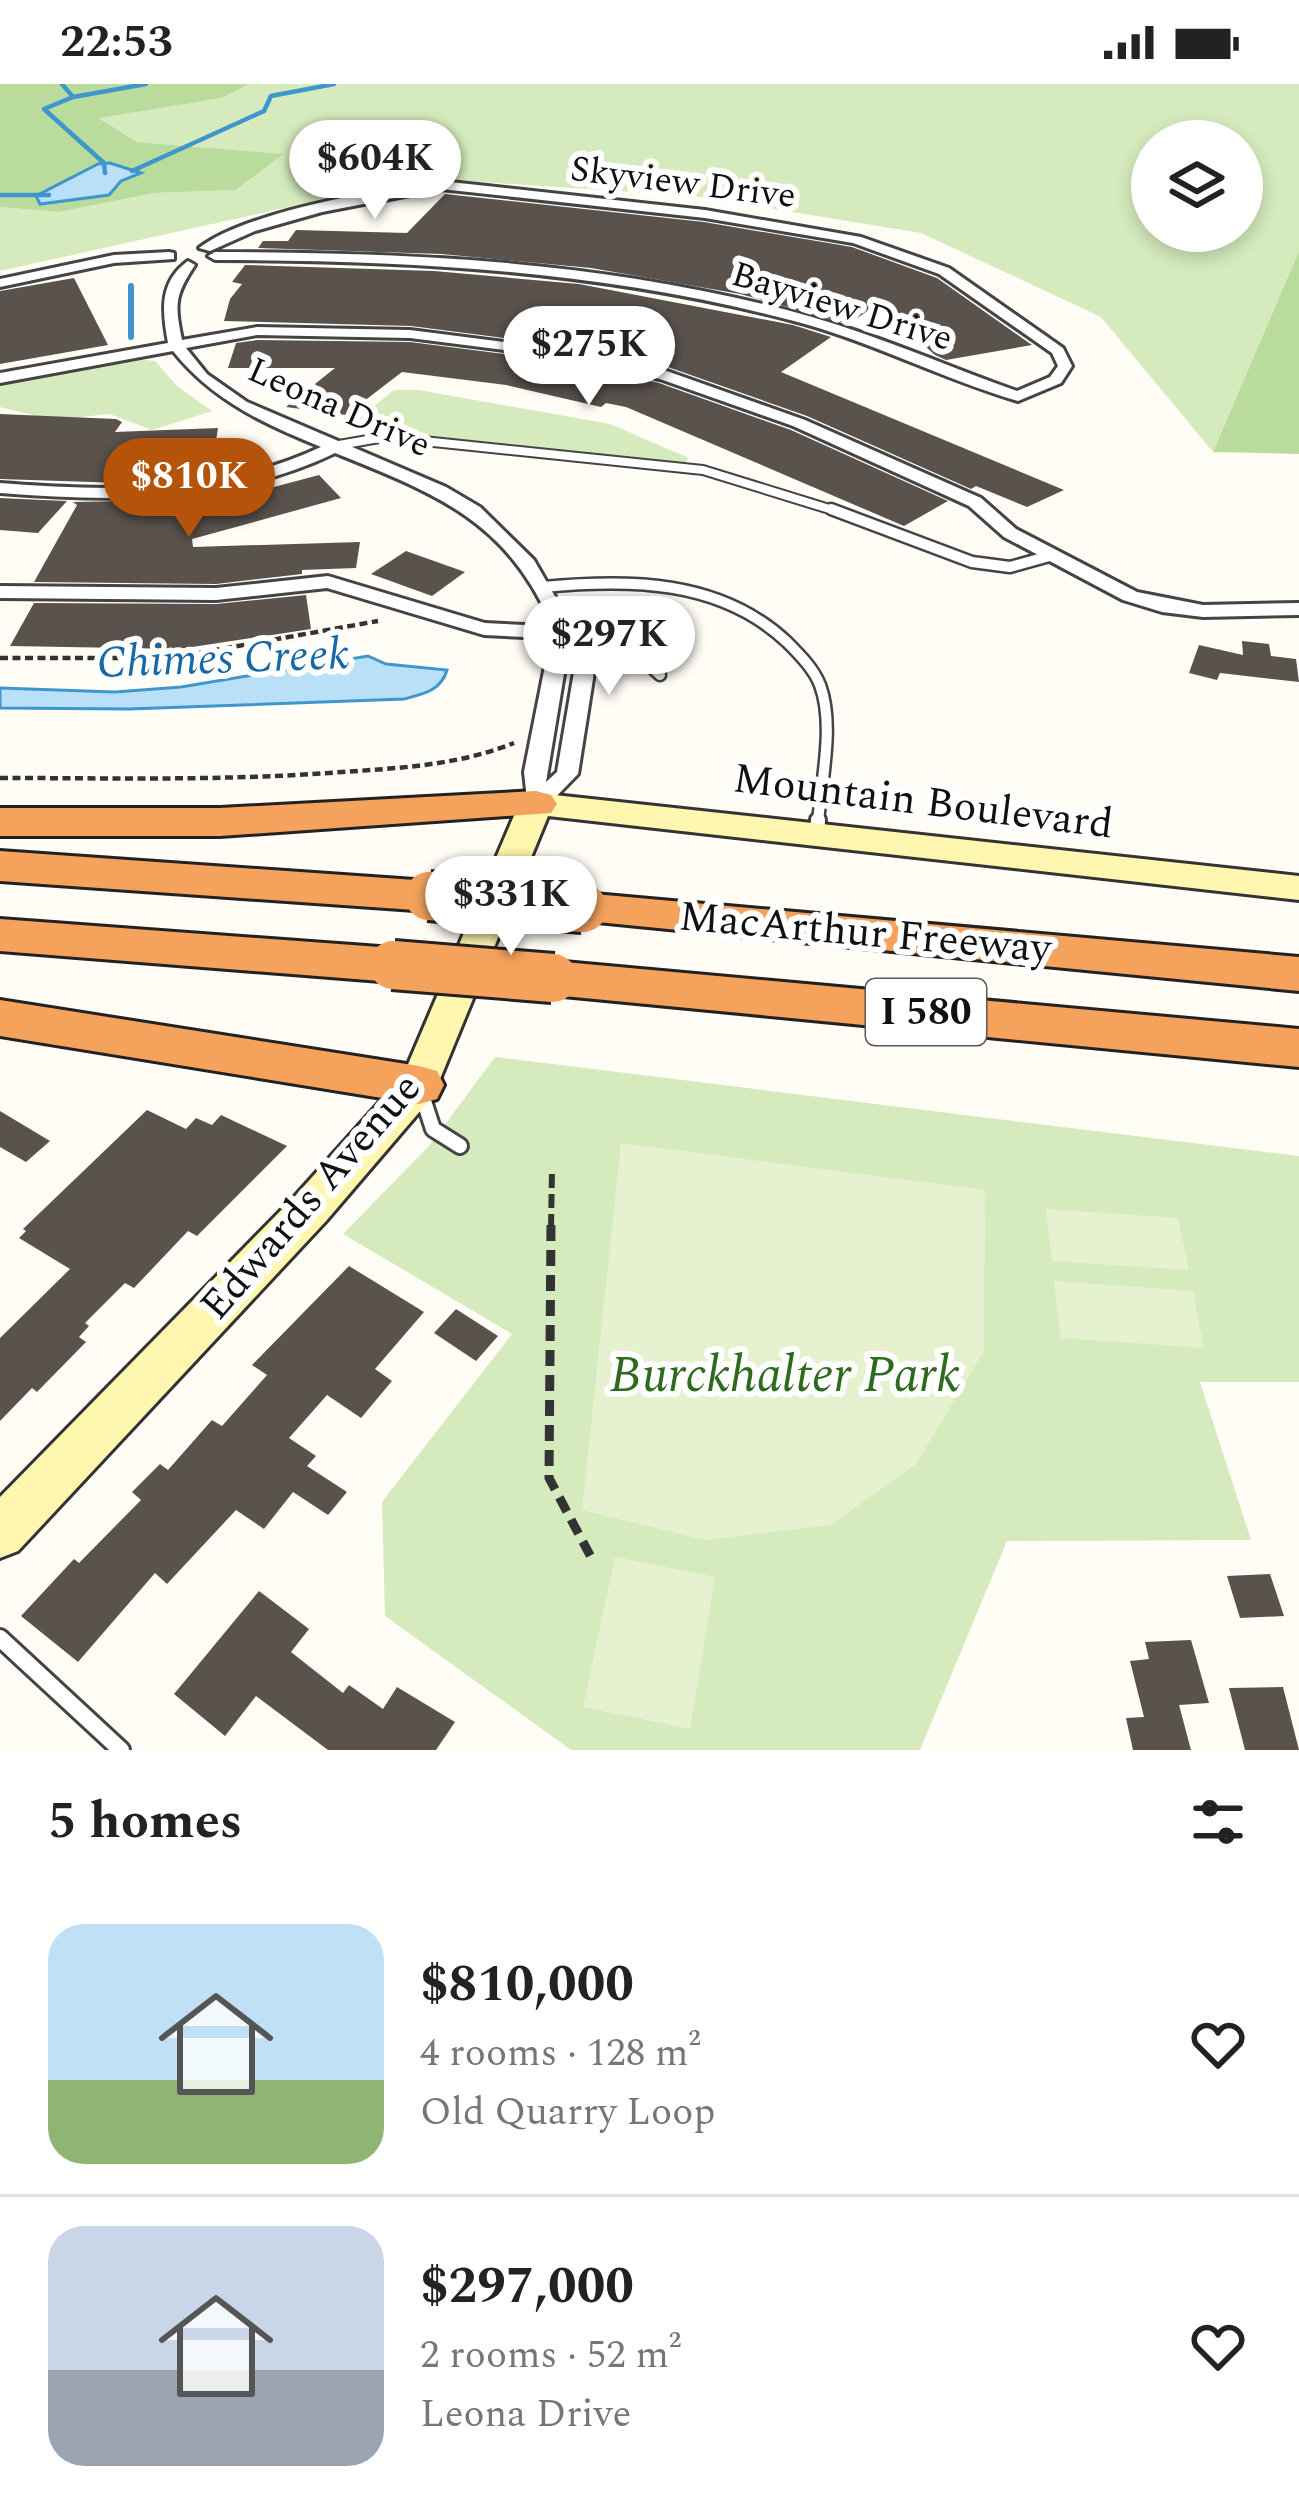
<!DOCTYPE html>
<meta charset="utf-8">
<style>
:root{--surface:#fff;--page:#f6f6f6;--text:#222;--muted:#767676;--line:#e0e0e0;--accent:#b45309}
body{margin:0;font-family:Spectral,serif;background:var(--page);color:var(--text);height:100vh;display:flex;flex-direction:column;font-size:45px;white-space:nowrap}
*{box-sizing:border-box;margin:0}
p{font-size:39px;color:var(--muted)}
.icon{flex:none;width:66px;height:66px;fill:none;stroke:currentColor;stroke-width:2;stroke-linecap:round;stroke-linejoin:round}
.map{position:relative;height:1666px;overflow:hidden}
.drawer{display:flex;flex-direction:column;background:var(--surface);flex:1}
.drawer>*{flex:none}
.buttons{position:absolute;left:1131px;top:36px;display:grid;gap:24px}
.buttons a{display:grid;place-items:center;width:132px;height:132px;border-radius:50%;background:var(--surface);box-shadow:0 6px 18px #0003;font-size:60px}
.price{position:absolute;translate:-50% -102px;padding:0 27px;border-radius:42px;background:#fff;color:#222;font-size:39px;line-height:78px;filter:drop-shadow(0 3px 6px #0008)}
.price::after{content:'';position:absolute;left:50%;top:72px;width:36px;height:27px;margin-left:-18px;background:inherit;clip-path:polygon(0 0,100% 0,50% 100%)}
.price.current{background:var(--accent);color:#fff}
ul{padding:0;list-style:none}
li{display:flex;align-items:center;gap:36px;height:300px;padding:0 48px}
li+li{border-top:3px solid var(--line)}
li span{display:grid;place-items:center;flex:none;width:336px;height:240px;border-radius:36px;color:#555}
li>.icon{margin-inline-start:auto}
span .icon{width:144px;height:144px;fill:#fffc;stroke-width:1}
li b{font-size:51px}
h2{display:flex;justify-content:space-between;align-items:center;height:144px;padding:0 48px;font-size:51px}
.status{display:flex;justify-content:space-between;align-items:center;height:84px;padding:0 60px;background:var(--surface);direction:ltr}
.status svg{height:33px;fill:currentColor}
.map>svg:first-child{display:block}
.green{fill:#d5ebbd;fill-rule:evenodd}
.forest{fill:#b9dc9c}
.pitch{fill:#e6f2cf}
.water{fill:#b9e0f7;stroke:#3f96cf;stroke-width:3}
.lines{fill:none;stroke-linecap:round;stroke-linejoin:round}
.stream-far1{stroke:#3f96cf;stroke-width:4.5}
.stream{stroke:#3f96cf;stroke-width:6}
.building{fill:#5a524d}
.service-far3-casing{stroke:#444;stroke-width:12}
.service-far2-casing{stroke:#444;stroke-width:15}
.service-far1-casing{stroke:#444;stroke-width:20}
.service-casing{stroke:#444;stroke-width:22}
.minor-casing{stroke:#444;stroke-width:6}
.secondary-casing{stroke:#333;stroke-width:6}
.motorway-casing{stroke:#222;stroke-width:6}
.path-far2{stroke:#333;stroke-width:4.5;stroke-dasharray:8 4.5;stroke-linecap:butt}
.path-far1{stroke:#333;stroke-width:6;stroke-dasharray:14 6;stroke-linecap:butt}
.path{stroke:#333;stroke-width:9;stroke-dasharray:16 9;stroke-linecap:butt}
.service-far3{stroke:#fff;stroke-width:8}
.service-far2{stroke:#fff;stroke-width:10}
.service-far1{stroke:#fff;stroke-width:14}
.service{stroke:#fff;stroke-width:16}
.minor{fill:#fff;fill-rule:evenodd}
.secondary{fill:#fff6b0;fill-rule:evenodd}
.motorway{fill:#f5a25d;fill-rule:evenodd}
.motorway-bridge-casing{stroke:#222;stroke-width:54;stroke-linecap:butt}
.motorway-bridge{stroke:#f5a25d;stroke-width:48}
.labels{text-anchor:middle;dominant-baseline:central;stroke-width:12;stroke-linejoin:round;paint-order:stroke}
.far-street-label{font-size:36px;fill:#111;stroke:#fff}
.shield{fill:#fff;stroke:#585858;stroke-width:3}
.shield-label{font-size:39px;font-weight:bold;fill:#111}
.street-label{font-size:42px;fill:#111;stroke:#fff}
.water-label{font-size:45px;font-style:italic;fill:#1768a6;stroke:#fff}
.near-park-label{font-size:51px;font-style:italic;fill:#2f6b1f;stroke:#fff}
</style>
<div class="status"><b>22:53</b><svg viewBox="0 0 49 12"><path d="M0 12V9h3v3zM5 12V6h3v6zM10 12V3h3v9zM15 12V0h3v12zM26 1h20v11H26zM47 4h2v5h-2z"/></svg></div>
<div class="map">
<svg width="1299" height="1666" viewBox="0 0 1299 1666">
<rect width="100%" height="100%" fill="#fffdf5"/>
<g class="green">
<path d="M250 0H1299V167L1213 368 1101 233 921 149 695 112 420 94 0 187V123L59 128 154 109 236 106 281 70 137 58 98 33 221 14ZM1152 57H1242V147H1152Z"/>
<path d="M136 275 155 277 177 302 212 327 152 346 110 330 52 336 0 323V301Z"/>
<path d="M394 306H419L610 340 689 374 684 380 372 350 349 343Z"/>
<path d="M495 973 1299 1072V1298H1200L1251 1456 1007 1457 920 1666H571L385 1532 382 1418 512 1250 343 1150 429 1062Z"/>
</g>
<g class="forest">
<path d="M0 0H250L221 14 99 34 137 58 283 70 236 106 154 109 59 128 0 123Z"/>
<path d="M1299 167V370L1213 368Z"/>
</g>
<g class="pitch">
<path d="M621 1059 985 1106 984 1267 916 1380 831 1441 705 1456 582 1426Z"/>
<path d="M1046 1125 1178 1134 1189 1186 1052 1177Z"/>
<path d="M1054 1197 1193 1207 1204 1264 1061 1254Z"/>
<path d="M615 1473 715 1493 690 1645 583 1623Z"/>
</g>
<g class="water">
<path d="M110 79 141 89 121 97 109 111 40 120 36 112 98 80Z"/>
<path d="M368 572 386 580 447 586C441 607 423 610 404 615L129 625 0 624V604L115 608 181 603Z"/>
</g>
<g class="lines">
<g class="stream-far1">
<path d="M62 0 73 13 44 25 104 79 105 89"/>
<path d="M73 13 146 0"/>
<path d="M132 87 264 27 271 12 334 0"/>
<path d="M0 111H49"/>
</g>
<path class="stream" d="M131 202V253"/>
</g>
<g class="building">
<path d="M445 110 704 138 852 163 937 194 1032 261 946 276 935 271 877 220 849 240 740 210 591 184 441 170 258 164 263 157H288L296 146 407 149Z"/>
<path d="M245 181 434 187 579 200 793 241 831 253 781 288 1064 406 1027 423 976 402 971 405 807 332 665 282 552 260 411 242 224 237 230 215 242 200 232 198Z"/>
<path d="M74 194 108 261 0 280V207Z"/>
<path d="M257 256 410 258 550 276 659 299 791 346 948 417 904 442 626 323 606 319 601 323 506 301 402 288 346 331 286 323 335 284H228L236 259Z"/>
<path d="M0 330 116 335 122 338 115 348 218 344 212 382 238 362 234 387 122 399 0 395Z"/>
<path d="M319 391 341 414 192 455 193 463 360 458 356 484 302 486V490L216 500 34 498 77 421 73 418 171 416 230 407 229 415Z"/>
<path d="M0 414 43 416 67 417 38 449 0 446Z"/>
<path d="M406 467 465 488 432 512 371 490Z"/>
<path d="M306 511 311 545 179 565 10 562 34 519 216 520Z"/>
<path d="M1242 557 1269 560 1271 572 1296 575 1299 598 1220 589 1217 596 1189 589 1199 561 1243 571Z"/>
<path d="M147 1026 186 1045 196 1034 212 1041 221 1031 287 1062 197 1152 188 1147 134 1204 125 1199 85 1239 89 1242 79 1253 86 1258 37 1308 32 1304 0 1337V1254L70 1185 19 1154 26 1147 23 1145Z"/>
<path d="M0 1027 50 1057 26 1078 0 1063Z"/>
<path d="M349 1182 424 1228 375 1285 392 1297 361 1334 327 1311 289 1354 316 1372 307 1382 347 1408 328 1431 293 1408 264 1445 236 1426 167 1500 155 1489 78 1578 21 1532 74 1475 79 1479 141 1416 132 1408 160 1380 168 1386 212 1336 222 1342 267 1291 252 1281Z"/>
<path d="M456 1225 498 1252 476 1277 434 1249Z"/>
<path d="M1270 1490 1284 1532 1240 1534 1227 1492Z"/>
<path d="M259 1507 309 1545 291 1568 343 1609 349 1601 383 1625 397 1603 455 1638 436 1666H328L256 1612 225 1652 174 1610Z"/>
<path d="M1191 1556 1209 1619 1179 1621 1191 1666H1133L1126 1634 1144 1633 1130 1577 1149 1575 1145 1558Z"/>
<path d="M1283 1603 1299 1666H1245L1229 1604Z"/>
</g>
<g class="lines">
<g class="service-far3-casing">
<path id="service-far3" d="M339 361 385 353 703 386 839 428"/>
</g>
<g class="service-far2-casing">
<g id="service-far2">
<path d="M831 425 972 478 1010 483 1053 471"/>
<path d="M543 503C629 495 720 495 787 558 799 570 814 585 820 601 835 641 821 698 818 739"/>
<path d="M574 567 637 570 660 591"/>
</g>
</g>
<g class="service-far1-casing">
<g id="service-far1">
<path d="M817 751 818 736"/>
<path d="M421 1008 433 1045 460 1062"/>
</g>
</g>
<g class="service-casing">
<path id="service" d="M0 1554 121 1666"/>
</g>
<g class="minor-casing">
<g id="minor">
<path d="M441 97 705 126 861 153 949 184 1063 264 1072 282 1061 299 1018 317C942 295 871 257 794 237 605 187 410 176 215 176L208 172 215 168C415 168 618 178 812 233 882 253 949 283 1017 307L1050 293 1058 282 1052 269 939 190 853 159 705 134 441 105 322 128 255 147 210 167 199 164C247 127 379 106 441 97Z"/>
<path d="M169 168 174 169V175L114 179 0 203V195L114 171Z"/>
<path d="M188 177 195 181C174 212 175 221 182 256L257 243 410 246 551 264 664 286 805 336 981 414 1016 445 1137 508 1203 521 1299 519V531L1203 533 1162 528 1123 516 1004 453 969 422 793 342 660 295 551 272 410 254 257 251 186 264 207 290 247 318 446 403 480 423 534 476 595 582 578 690 544 725H528L524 688 545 582 563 564 555 548 525 553 484 551 327 504 216 516 0 514V502L216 504 328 492 485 539 525 541 550 537C505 435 432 408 335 369 229 420 115 418 0 409V399C109 407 219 411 321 363 264 340 212 316 173 267L0 299V289L168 259C162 227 159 198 188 177ZM572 578 575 582 557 688 546 698 565 584Z"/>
</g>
</g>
<g class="secondary-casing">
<path id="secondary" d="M536 709 1299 792V816L548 732 433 1012 326 1137 18 1467 0 1474V1413L296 1111 403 992 519 720 524 712Z"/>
</g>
<g class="motorway-casing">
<g id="motorway">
<path d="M536 707 551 711 557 720 551 729 220 752H0V724H220Z"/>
<path d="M0 767 429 797 445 801 451 812 445 823 429 827 0 797Z"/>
<path d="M583 809 1299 873V907L567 835 561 824 567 813Z"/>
<path d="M0 835 393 864 409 869 416 881 409 893 393 898 0 867Z"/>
<path d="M553 877 1299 945V983L553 911 536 906 530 894 536 882Z"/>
<path d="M0 916 419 982 437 987 444 1001 437 1015 419 1020 0 952Z"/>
</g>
</g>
<g class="path-far2">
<path d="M0 574H171L378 537"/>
<path d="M0 694C114 694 228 697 342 688 401 684 459 681 514 659"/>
</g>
<path class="path-far1" d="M551 1144 552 1086"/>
<path class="path" d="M551 1141 549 1394 592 1475"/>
<use href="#service-far3" class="service-far3"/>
<use href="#service-far2" class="service-far2"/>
<use href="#service-far1" class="service-far1"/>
<use href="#service" class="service"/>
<use href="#minor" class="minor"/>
<use href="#secondary" class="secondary"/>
<use href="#motorway" class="motorway"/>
<g class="motorway-bridge-casing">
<g id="motorway-bridge">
<path d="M429 812 583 824"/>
<path d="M393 881 553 894"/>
</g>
</g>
<use href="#motorway-bridge" class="motorway-bridge"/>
</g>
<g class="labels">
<g class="far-street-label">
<text transform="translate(683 99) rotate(7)">Skyview Drive</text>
<text transform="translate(842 223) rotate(17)">Bayview Drive</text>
<text transform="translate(339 324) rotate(24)">Leona Drive</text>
</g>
<rect class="shield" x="866" y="895" width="120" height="66" rx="9"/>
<g class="shield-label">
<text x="926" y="928">I 580</text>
</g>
<g class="street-label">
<text transform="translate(923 718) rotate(7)">Mountain Boulevard</text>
<text transform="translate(865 849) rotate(5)">MacArthur Freeway</text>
<text transform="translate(311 1113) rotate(-49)">Edwards Avenue</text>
</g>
<g class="water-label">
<text transform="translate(223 575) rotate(-2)">Chimes Creek</text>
</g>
<g class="near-park-label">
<text x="785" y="1292">Burckhalter Park</text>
</g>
</g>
</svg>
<div class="buttons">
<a><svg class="icon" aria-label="layers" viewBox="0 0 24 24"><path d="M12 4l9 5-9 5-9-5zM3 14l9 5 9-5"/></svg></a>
</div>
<b class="price" style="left:375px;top:138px">$604K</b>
<b class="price" style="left:589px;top:324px">$275K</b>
<b class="price current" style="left:189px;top:456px">$810K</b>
<b class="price" style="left:609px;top:614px">$297K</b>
<b class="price" style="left:511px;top:874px">$331K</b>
</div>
<section class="drawer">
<h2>5 homes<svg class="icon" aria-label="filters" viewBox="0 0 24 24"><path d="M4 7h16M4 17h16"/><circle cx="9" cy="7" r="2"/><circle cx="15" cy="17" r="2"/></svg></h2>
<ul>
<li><span style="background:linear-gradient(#bfe0f5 65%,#8fb573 0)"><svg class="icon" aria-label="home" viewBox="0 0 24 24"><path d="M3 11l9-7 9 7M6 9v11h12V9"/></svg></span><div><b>$810,000</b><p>4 rooms · 128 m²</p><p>Old Quarry Loop</p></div><svg class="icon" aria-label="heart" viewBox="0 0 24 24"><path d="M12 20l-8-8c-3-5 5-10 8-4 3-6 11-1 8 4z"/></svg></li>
<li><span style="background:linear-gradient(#c9d6e8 60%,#9aa5b1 0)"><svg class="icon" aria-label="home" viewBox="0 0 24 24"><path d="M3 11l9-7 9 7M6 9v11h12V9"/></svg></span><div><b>$297,000</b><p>2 rooms · 52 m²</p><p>Leona Drive</p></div><svg class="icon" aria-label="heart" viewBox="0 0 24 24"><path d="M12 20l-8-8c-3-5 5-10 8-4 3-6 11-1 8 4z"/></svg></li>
</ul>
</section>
